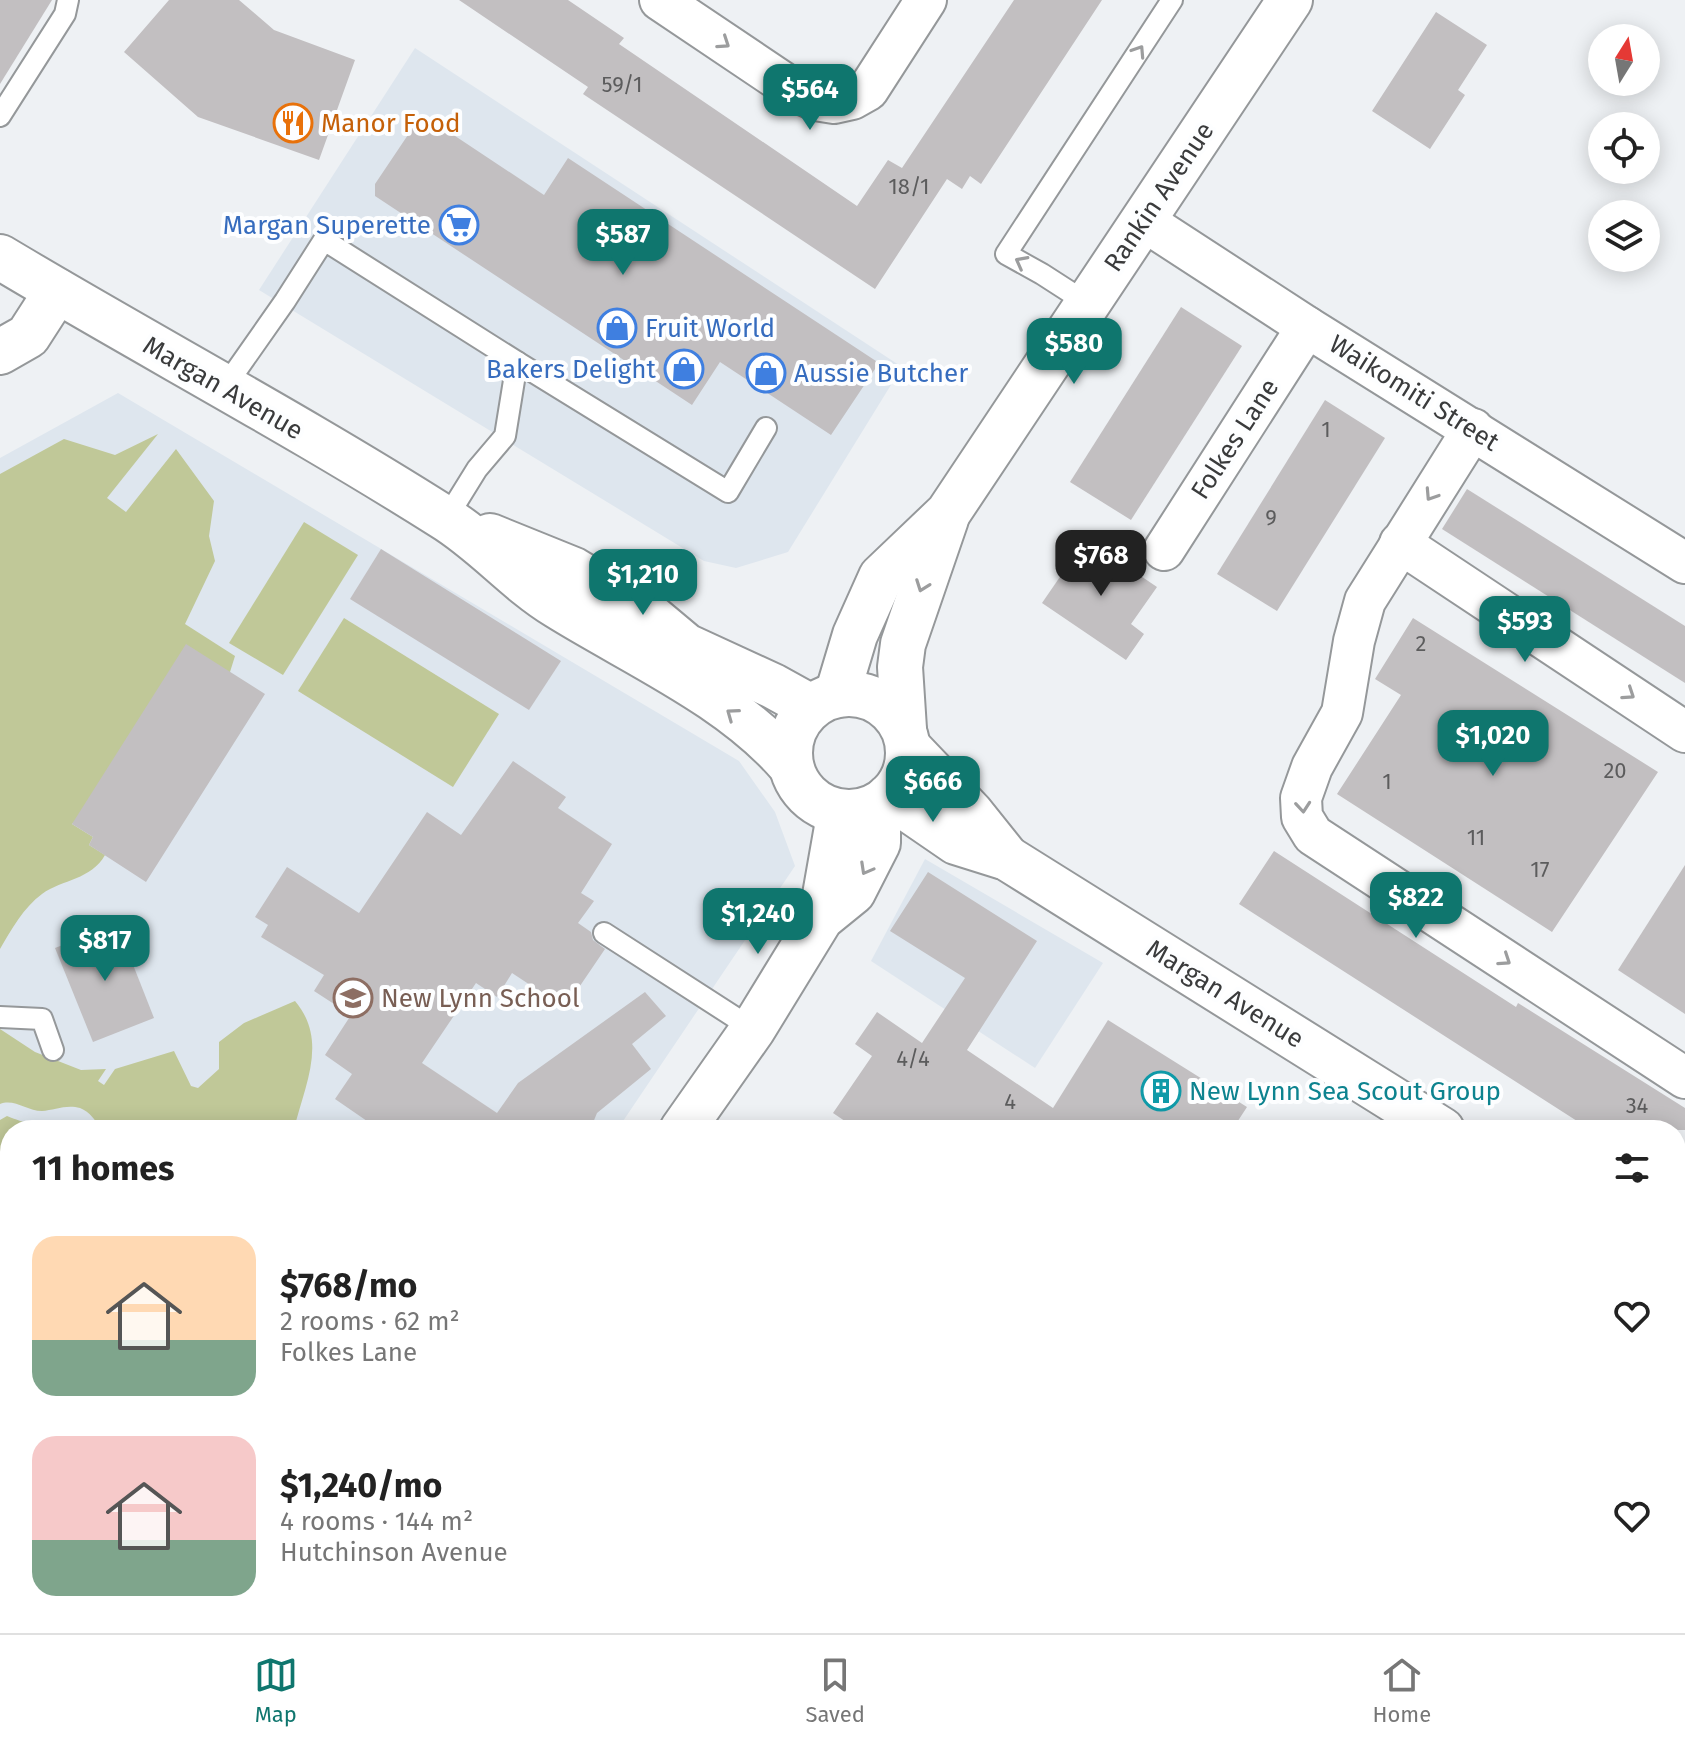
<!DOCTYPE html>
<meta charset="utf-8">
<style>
:root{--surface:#fff;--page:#f6f6f6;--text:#222;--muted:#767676;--line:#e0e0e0;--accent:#0f766e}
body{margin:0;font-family:"Fira Sans",sans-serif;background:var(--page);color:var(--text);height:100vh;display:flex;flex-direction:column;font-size:30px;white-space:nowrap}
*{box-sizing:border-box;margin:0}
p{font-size:26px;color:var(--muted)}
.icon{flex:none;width:44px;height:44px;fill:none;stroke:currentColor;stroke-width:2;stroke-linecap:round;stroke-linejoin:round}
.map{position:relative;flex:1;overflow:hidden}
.panel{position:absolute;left:0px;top:1120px;width:1686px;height:514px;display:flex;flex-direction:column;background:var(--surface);border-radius:32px 32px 0 0;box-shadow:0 4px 20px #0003}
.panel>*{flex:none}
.needle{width:52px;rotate:11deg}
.buttons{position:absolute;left:1588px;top:24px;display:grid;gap:16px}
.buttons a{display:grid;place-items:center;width:72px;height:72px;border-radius:50%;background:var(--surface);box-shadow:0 4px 20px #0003;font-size:40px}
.price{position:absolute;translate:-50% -68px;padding:0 18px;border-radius:16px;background:var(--accent);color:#fff;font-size:26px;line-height:52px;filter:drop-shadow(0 2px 4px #0008)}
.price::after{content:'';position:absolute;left:50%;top:48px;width:24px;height:18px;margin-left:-12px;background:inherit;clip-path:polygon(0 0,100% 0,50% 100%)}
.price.on{background:#222;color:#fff}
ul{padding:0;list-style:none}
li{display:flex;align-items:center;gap:24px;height:200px;padding:0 32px}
li span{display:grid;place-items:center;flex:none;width:224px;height:160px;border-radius:24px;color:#555}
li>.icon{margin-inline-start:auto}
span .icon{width:96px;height:96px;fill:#fffc;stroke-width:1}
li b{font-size:34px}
h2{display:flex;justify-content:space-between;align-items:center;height:96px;padding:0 32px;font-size:34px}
.dock{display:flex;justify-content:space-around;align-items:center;height:112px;border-top:2px solid var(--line);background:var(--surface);font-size:22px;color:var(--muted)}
.dock a{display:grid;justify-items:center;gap:4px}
.dock .on{color:var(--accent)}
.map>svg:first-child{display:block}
.built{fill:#dee6ee}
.green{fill:#c0c898}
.building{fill:#c2bfc1}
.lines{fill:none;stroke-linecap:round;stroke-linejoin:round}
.service-casing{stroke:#95989a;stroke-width:24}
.minor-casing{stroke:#95989a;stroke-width:44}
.tertiary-casing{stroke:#95989a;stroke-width:48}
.secondary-casing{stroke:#95989a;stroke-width:48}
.service{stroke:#fff;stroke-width:20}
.minor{stroke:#fff;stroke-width:40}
.tertiary{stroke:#fff;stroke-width:44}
.secondary{stroke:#fff;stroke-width:44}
.oneway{stroke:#9c9d9e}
.labels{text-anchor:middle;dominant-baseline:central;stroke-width:8;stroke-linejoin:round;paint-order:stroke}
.number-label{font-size:22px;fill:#5c5c5d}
.food-label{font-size:26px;fill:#c56008;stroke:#fdfeff;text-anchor:start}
.street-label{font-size:26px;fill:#3a3b3c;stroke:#fdfeff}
.shop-label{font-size:26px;fill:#366cbe;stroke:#fdfeff;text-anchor:end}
.education-label{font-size:26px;fill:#785e54;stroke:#fdfeff;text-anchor:start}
.culture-label{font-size:26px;fill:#0d838f;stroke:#fdfeff;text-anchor:start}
</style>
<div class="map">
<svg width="1685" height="1633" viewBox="0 0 1685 1633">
<rect width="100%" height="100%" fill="#eef1f4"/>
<g class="built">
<path d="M415 48 902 367 788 552 736 568 704 561 259 290Z"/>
<path d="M118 393 739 761 775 812 795 866 617 1130H10V1615L0 1608V458Z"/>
<path d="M925 859 1103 963 1035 1068 871 961Z"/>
</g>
<g class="green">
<path d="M158 434 107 498 126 512 176 449 214 501 209 536 215 561 185 624 235 656 230 672 72 824 93 837 89 845 105 855C91 880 63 879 42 894 24 907 11 930 0 949V474L64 439 115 455Z"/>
<path d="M304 522 358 555 283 675 229 643Z"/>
<path d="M344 618 499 714 453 787 298 691Z"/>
<path d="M295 1001C329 1041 304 1086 294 1130H102C96 1121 90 1112 80 1108 67 1104 54 1110 42 1111 27 1111 14 1098 0 1104V1029L35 1052 81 1070 106 1069 98 1081 104 1085 115 1069 174 1051 191 1086 198 1088 219 1069V1042L244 1023Z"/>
<path d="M7 1116C15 1119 24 1123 33 1124 52 1126 69 1113 85 1130H10V1516L0 1508V1120Z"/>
<path d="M0 1523 10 1531V1615L0 1608Z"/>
<path d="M24 1624H283L277 1633H38Z"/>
</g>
<g class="building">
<path d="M0 0H52L0 84Z"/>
<path d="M169 0H239L274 30 355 60 319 160 198 117 124 52Z"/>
<path d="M459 0H568L624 38 619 44 857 206 888 160 902 168 1014 0H1102L981 184 970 176 962 189 947 179 875 289 583 94 588 87Z"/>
<path d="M1436 12 1487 45 1458 90 1465 95 1430 149 1372 111Z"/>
<path d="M422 114 544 195 568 158 879 363 831 435 720 362 692 405 375 196V184Z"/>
<path d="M1181 307 1242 346 1131 520 1070 482Z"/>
<path d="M1325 400 1385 438 1277 611 1217 574Z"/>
<path d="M1467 489 1685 626V683L1442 529Z"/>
<path d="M1086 539 1157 587 1131 624 1144 634 1126 660 1042 603Z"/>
<path d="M381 549 561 661 529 710 350 599Z"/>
<path d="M1413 618 1658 772 1552 932 1337 794 1401 695 1375 679Z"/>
<path d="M186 644 265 694 146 882 89 845 93 837 72 824Z"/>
<path d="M513 761 566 797 558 808 612 844 581 893 594 901 578 923 591 932 593 940 605 949 565 1008 512 973 497 997 476 983 422 1063 497 1113 518 1083 645 992 666 1016 632 1044 651 1069 597 1113 590 1130H380L335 1099 352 1074 325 1055 351 1015 314 991 324 975 261 937 268 925 255 917 287 867 359 913 427 812 461 835Z"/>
<path d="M1274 851 1516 1007 1518 1003 1685 1108V1130H1591L1239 904Z"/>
<path d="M1685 865V1014L1618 970Z"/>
<path d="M928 872 1037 941 967 1050 1053 1108 1108 1020 1247 1107 1232 1130H858L833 1113 872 1056 855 1044 877 1012 922 1043 965 978 890 931Z"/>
<path d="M117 924 154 1018 93 1042 55 948Z"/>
</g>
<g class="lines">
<g class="service-casing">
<g id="service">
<path d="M0 116 65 14 68 0"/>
<path d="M1087 303 1042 274 1006 254 1172 0"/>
<path d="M517 362 728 492 766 428"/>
<path d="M224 388 285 301 324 240 517 362 505 436 477 469 446 519"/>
<path d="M604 933 753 1029"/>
<path d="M0 1017 42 1019 53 1050"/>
</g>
</g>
<g class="minor-casing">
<g id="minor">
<path d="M660 0 797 92 815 100 834 103 852 99 868 90 926 0"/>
<path d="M1144 221 1307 327 1685 563"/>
<path d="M1473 429 1365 601 1354 641 1342 713 1312 767 1301 798 1302 817 1313 835 1685 1078"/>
<path d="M1400 543 1685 732"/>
<path d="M1164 550 1307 327"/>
<path d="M1183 1624 1198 1633"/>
<path d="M1464 1633 1466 1624"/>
</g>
</g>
<g class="tertiary-casing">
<g id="tertiary">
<path d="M0 352 28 336 57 291"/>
<path d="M821 918 837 827 834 811"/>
<path d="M682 1130 753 1029 821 918 853 892 878 843V805"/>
<path d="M349 1633 355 1624"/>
</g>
</g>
<g class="secondary-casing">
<g id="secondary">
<path d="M0 257C147 345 298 425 443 517 484 542 516 581 557 606 634 654 731 696 790 765"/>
<path d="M490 536 574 570 649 615 686 646 773 686 811 707"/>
<circle cx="849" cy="753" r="59"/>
<path d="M837 695 855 635 881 577 948 513 1290 0"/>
<path d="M904 729 900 667 903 644 946 519"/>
<path d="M908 747 971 813 1007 858"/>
<path d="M889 796 956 842 1007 858 1442 1130"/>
<path d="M1676 1276 1685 1282"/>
</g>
</g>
<use href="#service" class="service"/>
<use href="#minor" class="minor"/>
<use href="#tertiary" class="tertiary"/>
<use href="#secondary" class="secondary"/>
</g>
<defs><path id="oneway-chevron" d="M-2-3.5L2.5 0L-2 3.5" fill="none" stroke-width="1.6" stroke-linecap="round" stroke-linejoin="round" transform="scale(2)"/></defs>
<g class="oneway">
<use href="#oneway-chevron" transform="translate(724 43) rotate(34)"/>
<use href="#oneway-chevron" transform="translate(1139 51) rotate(-57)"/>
<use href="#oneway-chevron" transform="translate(1021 262) rotate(-152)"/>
<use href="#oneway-chevron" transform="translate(1431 495) rotate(123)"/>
<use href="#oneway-chevron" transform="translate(922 586) rotate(110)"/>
<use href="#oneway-chevron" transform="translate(1629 694) rotate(34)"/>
<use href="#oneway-chevron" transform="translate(732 714) rotate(-144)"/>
<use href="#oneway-chevron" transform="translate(1303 807) rotate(85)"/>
<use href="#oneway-chevron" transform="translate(866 869) rotate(119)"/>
<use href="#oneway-chevron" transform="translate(1505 960) rotate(34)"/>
</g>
<defs>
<g id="restaurant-ring" transform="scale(2)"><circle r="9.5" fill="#fdfeff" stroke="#e8710a" stroke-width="1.5"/><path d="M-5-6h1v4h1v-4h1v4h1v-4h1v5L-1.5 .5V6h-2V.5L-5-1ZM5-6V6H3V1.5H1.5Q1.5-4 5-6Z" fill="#e8710a"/></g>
<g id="supermarket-ring" transform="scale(2)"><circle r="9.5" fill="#fdfeff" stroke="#3f7fe0" stroke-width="1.5"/><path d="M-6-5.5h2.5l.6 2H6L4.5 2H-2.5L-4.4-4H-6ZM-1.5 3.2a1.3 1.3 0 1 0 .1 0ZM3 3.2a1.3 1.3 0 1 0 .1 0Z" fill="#3f7fe0"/></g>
<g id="shop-ring" transform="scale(2)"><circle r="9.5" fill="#fdfeff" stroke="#3f7fe0" stroke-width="1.5"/><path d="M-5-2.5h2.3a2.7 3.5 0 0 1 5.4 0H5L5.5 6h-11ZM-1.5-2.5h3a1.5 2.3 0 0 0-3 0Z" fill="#3f7fe0"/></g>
<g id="school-ring" transform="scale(2)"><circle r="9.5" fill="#fdfeff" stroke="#8d6e63" stroke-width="1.5"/><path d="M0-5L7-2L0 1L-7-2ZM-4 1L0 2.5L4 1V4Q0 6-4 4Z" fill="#8d6e63"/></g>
<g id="building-ring" transform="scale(2)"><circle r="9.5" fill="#fdfeff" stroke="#0f9aa8" stroke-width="1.5"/><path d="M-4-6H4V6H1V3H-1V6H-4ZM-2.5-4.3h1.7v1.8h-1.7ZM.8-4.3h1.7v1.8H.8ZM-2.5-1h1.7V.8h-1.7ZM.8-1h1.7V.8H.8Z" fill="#0f9aa8"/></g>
</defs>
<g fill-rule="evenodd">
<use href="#restaurant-ring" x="293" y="123"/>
<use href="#supermarket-ring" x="459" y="225"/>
<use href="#shop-ring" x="617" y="328"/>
<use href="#shop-ring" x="684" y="369"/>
<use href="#shop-ring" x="766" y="373"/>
<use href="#school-ring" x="353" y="998"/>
<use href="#building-ring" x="1161" y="1091"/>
</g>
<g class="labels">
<g class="number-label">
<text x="622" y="84">59/1</text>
<text x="909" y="186">18/1</text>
<text x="1326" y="429">1</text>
<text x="1271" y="517">9</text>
<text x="1421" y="643">2</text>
<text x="1615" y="770">20</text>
<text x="1387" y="781">1</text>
<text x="1476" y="837">11</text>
<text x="1540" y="869">17</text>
<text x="913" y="1058">4/4</text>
<text x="1010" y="1101">4</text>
<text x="1637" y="1105">34</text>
</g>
<g class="food-label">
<text x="321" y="123">Manor Food</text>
</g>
<g class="street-label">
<text transform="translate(1159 197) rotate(-56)">Rankin Avenue</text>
<text transform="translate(223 388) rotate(30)">Margan Avenue</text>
<text transform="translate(1414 393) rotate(32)">Waikomiti Street</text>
<text transform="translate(1235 439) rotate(-57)">Folkes Lane</text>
<text transform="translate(1225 994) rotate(32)">Margan Avenue</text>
</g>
<g class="shop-label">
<text x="431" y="225">Margan Superette</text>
<text x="645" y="328" text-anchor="start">Fruit World</text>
<text x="656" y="369">Bakers Delight</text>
<text x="794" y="373" text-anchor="start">Aussie Butcher</text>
</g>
<g class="education-label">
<text x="381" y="998">New Lynn School</text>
</g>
<g class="culture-label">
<text x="1189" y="1091">New Lynn Sea Scout Group</text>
</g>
</g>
</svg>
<div class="buttons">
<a><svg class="needle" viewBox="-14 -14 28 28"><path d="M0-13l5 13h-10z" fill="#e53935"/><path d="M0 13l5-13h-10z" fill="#767676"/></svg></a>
<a><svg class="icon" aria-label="locate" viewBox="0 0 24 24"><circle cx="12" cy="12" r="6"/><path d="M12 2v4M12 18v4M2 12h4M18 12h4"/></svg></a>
<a><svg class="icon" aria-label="layers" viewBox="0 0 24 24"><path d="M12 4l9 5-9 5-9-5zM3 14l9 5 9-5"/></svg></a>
</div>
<b class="price" style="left:810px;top:132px">$564</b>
<b class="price" style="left:623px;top:277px">$587</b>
<b class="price" style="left:1074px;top:386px">$580</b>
<b class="price on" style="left:1101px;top:598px">$768</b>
<b class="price" style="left:643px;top:617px">$1,210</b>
<b class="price" style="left:1525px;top:664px">$593</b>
<b class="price" style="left:1493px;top:778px">$1,020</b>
<b class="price" style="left:933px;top:824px">$666</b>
<b class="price" style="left:1416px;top:940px">$822</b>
<b class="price" style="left:758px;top:956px">$1,240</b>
<b class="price" style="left:105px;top:983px">$817</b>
<section class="panel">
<h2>11 homes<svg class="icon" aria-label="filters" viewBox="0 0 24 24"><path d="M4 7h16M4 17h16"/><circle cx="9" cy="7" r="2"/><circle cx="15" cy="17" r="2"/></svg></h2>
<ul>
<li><span style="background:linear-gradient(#ffd9b3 65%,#7fa58c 0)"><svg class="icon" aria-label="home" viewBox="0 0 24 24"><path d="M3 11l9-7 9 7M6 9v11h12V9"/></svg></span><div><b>$768/mo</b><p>2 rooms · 62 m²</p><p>Folkes Lane</p></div><svg class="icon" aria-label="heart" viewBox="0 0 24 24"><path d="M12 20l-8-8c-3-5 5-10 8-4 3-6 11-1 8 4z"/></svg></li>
<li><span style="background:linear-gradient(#f6c9c9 65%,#7fa58c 0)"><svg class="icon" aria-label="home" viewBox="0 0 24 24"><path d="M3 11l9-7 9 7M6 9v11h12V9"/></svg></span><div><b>$1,240/mo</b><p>4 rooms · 144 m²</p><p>Hutchinson Avenue</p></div><svg class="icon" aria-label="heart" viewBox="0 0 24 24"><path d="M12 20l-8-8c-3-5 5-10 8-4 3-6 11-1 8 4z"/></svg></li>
</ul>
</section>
</div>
<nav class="dock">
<a class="on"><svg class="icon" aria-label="map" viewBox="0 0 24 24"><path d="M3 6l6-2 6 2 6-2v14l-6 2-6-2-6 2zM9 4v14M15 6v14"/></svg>Map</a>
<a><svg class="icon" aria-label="saved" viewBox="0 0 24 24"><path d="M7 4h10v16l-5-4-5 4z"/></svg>Saved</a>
<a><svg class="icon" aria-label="home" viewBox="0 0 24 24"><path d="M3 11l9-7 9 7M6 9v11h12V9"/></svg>Home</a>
</nav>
